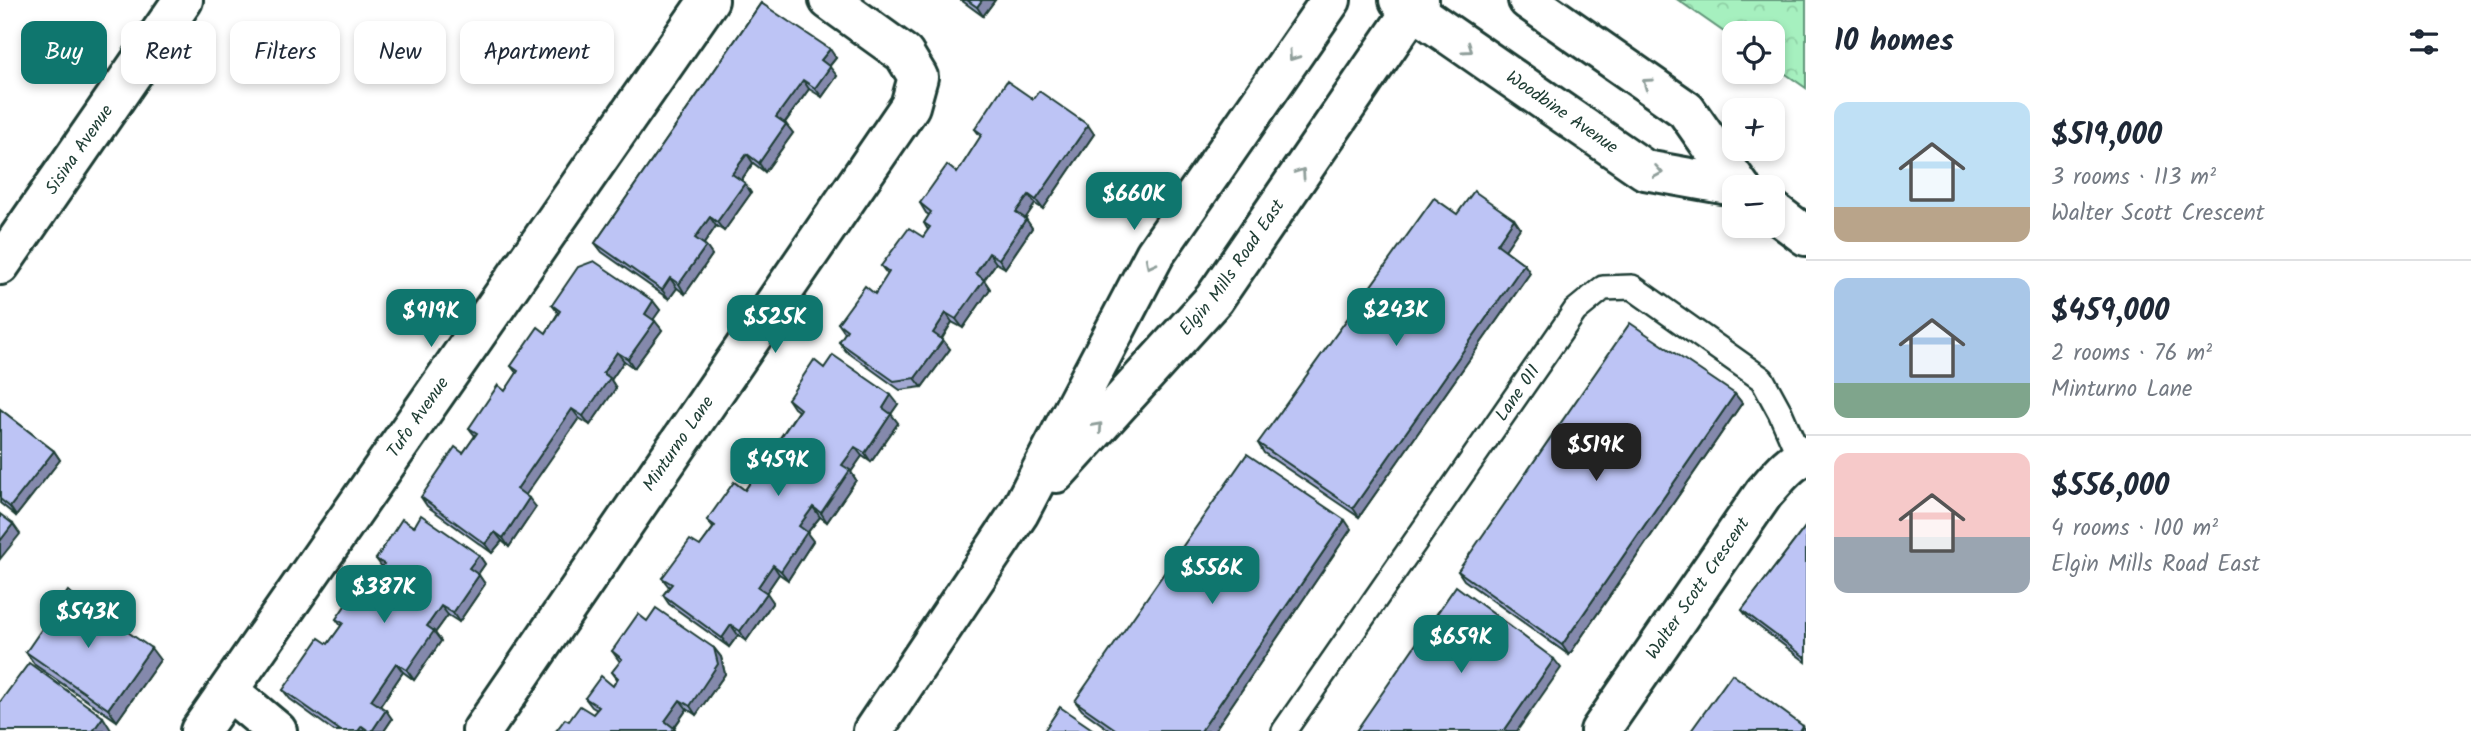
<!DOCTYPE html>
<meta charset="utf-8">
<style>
:root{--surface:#fff;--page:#f2f2f3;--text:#1f2937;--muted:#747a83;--line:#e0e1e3;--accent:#0f766e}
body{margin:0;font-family:Kalam,sans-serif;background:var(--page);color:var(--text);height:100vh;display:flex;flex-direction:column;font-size:26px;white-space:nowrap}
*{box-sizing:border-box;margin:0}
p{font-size:23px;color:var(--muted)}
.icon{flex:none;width:38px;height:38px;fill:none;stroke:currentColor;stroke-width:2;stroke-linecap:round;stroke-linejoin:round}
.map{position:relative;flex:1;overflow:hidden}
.panel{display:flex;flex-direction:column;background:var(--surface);width:665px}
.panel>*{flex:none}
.top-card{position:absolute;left:21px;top:21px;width:665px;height:63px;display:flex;gap:14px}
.fabs{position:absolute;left:1722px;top:21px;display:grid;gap:14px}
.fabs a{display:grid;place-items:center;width:63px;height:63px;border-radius:14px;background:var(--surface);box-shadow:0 4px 10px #0003;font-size:35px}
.price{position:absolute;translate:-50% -60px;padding:0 16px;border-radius:14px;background:var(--accent);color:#fff;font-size:23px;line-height:46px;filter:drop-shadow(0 2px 4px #0008)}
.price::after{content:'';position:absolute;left:50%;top:42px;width:21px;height:16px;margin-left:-10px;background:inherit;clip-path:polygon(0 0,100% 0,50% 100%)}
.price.selected{background:#222;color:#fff}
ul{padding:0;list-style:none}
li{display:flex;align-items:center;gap:21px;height:175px;padding:0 28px}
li+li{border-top:2px solid var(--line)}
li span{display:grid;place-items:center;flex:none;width:196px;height:140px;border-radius:14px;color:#555}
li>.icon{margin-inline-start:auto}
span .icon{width:84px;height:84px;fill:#fffc;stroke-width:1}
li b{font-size:30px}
h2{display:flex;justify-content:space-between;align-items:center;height:84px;padding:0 28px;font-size:30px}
.chip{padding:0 24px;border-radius:14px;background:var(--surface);box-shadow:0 4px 10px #0003;font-size:24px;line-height:63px}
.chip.selected{background:var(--accent);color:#fff}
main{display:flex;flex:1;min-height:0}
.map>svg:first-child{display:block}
.park{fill:url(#park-crowns);stroke:#62967a;stroke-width:2}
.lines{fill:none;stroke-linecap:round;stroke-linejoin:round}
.service-casing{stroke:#1f3d34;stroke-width:28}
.minor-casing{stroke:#1f3d34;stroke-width:44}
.secondary-casing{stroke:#1f3d34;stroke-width:44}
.primary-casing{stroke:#1f3d34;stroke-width:44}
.service{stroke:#fff;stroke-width:23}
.minor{stroke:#fff;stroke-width:38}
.secondary{stroke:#fff;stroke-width:38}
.primary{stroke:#fff;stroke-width:38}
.wall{fill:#a3a9d3;stroke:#1f3d34;stroke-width:2}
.shaded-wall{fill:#8489ac;stroke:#1f3d34;stroke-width:2}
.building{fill:#bdc4f5;stroke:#1f3d34;stroke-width:2}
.oneway{stroke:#8f9e9a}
.labels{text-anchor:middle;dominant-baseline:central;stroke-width:5;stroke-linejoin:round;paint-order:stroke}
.street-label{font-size:18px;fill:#1f3d34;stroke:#fff}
</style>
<main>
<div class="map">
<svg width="1806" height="731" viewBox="0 0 1806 731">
<defs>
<pattern id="park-crowns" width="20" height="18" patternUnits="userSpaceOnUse" patternTransform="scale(1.75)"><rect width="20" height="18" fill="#a6f0bf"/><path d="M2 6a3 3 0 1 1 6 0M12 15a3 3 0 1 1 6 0" fill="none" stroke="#8ecfa5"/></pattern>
</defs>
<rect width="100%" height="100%" fill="#fff"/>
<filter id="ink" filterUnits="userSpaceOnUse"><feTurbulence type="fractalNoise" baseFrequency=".0143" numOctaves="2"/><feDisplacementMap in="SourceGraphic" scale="14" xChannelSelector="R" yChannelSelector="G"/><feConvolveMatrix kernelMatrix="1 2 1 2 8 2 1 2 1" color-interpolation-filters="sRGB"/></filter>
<g filter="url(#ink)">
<path class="park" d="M1678 0H1806V88L1773 65V33H1734V39Z"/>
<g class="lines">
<g class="service-casing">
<g id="service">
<path id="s1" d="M1284 731 1575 311 1603 288 1632 287 1762 379 1780 412 1800 458"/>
</g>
</g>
<g class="minor-casing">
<g id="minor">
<path id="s2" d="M0 265 183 0"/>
<path d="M229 691 277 731"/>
<path id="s3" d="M200 731 709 0"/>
<path id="s4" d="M482 731 910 106 918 77 904 54 829 0"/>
<path id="s5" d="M1600 731 1764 493C1776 480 1789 461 1806 456"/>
</g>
</g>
<g class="secondary-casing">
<g id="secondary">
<path id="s6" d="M1056 473 1214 299 1419 0"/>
<path d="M873 731 1019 513 1155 254 1331 0"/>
</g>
</g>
<g class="primary-casing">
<g id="primary">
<path id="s7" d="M1399 0 1645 170 1740 187"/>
<path d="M1528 0 1686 110 1740 187"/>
<path d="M1773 211 1806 236"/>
</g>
</g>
<use href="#service" class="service"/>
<use href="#minor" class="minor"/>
<use href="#secondary" class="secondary"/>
<use href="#primary" class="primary"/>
</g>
<g class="wall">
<path d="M961 0H995L983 16Z"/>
<path d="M761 3 836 58 829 67 837 76 822 97 809 89 785 123 793 133 765 172 753 163 741 181 751 193 724 231 716 226 704 244 712 255 685 294 677 288 669 299 602 252 595 243Z"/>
<path d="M1033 99 1094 134 1043 209 1035 204 1025 218 1032 228 1005 268 996 263 984 280 990 289 963 328 952 322 942 339 950 349 922 387 900 390 846 351 839 342 845 333 838 323 875 294 888 275 881 266 923 237 928 230 924 223 929 215 926 213 920 203 957 173 981 137 975 129Z"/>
<path d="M1457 214 1514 219 1520 228 1505 250 1524 264 1530 273 1359 517 1264 453 1258 443Z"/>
<path d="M653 301 660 310 653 319 662 330 634 368 624 361 611 380 616 388 590 425 579 418 525 495 536 507 509 547 502 541 492 553 427 506 421 497 463 453 475 436 469 428 505 391 517 374 511 366 546 333 558 313 552 305Z"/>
<path d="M824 368 898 404 891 414 898 423 871 462 862 456 851 472 856 480 827 522 820 517 807 533 813 541 788 580 779 574 766 593 773 602 746 641 738 635 729 647 669 604 663 595 669 587 662 578 700 546 713 528 707 520 745 490 798 411 794 408 788 399Z"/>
<path d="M1735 394 1742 403 1569 655 1464 580 1458 571Z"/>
<path d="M0 409 54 451 60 460 16 516 0 503Z"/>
<path d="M1806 526V662L1749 619 1742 610Z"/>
<path d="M414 527 479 555 485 564 478 574 485 584 459 622 448 615 435 633 441 641 414 680 403 672 380 706 392 719 384 731H334L290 699 283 690 328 644 341 626 336 619 369 586 382 567 376 559Z"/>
<path d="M1351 529 1214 731H1111L1082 710 1075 701Z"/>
<path d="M647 621 714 648 721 657 725 674 696 715 687 709 674 728 676 731H556L569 721 593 714 597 710 592 707 585 698 613 686 617 679 612 672 620 662 612 651Z"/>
<path d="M26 652 160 660 117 721 35 665Z"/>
</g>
<g class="shaded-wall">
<path d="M982 0H995L983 16 977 7Z"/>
<path d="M830 49 836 58 827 69 821 60Z"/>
<path d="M830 67 837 76 822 97 815 88Z"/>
<path d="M803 80 809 89 782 126 776 117Z"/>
<path d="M786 124 793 133 765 172 759 163Z"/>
<path d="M1088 125 1094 134 1043 209 1036 200Z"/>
<path d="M747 154 753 163 739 183 732 174Z"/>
<path d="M745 183 751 193 724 231 717 222Z"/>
<path d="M1029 195 1035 204 1023 222 1016 212Z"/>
<path d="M710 217 716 226 701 248 695 238Z"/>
<path d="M1026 219 1032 228 1005 268 999 259Z"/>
<path d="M1514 219 1520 228 1503 253 1497 244Z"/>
<path d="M706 246 712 255 685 294 679 284Z"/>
<path d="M989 253 996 263 984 280 990 289 963 328 956 319 976 273Z"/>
<path d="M1524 264 1530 273 1359 517 1353 508Z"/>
<path d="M670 278 677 288 669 299 662 290Z"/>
<path d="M653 301 660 310 651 323 645 314Z"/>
<path d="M946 313 952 322 939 342 933 333Z"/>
<path d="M655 321 662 330 634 368 628 359Z"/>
<path d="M943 340 950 349 922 387 915 378Z"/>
<path d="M617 352 624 361 611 380 616 388 590 425 583 416 603 373Z"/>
<path d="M1735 394 1742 403 1569 655 1562 645Z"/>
<path d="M891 395 898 404 889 417 883 408Z"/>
<path d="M572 409 579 418 523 499 517 489Z"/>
<path d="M891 414 898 423 871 462 865 453Z"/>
<path d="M855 447 862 456 851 472 856 480 827 522 821 513 842 465Z"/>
<path d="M54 451 60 460 16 516 10 507Z"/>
<path d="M529 498 536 507 509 547 503 538Z"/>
<path d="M813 507 820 517 807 533 813 541 788 580 781 571 799 526Z"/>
<path d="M1345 520 1351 529 1214 731H1201Z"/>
<path d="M13 524 20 534 0 559V541Z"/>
<path d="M495 532 502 541 492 553 485 544Z"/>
<path d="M479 555 485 564 476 577 469 568Z"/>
<path d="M773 565 779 574 764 596 758 587Z"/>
<path d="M479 575 485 584 459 622 453 613Z"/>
<path d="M767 593 773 602 746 641 740 631Z"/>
<path d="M441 606 448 615 435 633 441 641 414 680 407 670 427 626Z"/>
<path d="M731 625 738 635 729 647 722 638Z"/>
<path d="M151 648 160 660 117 721 108 709Z"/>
<path d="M714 648 721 657 725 674 696 715 690 706Z"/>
<path d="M1554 659 1561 668 1517 731H1504Z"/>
<path d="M396 663 403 672 378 709 371 700Z"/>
<path d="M680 700 687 709 672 730 665 721Z"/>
<path d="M386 710 392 719 384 731H372Z"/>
<path d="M103 717 111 730V731H93Z"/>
<path d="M362 726 365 731H358Z"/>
<path d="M1803 726 1806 731H1800Z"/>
</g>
<g class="building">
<path d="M967 0H982L977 7Z"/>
<path d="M761 3 830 49 821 60 830 67 815 88 803 80 776 117 786 124 759 163 747 154 732 174 745 183 717 222 710 217 695 238 706 246 679 284 670 278 662 290 595 243Z"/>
<path d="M1007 81 1033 99 1039 91 1088 125 1036 200 1029 195 1016 212 1026 219 999 259 989 253 976 273 984 280 956 319 946 313 933 333 943 340 915 378 894 381 839 342 847 330 838 323 865 286 875 294 889 272 881 266 909 228 923 237 930 227 924 223 931 212 920 203 947 165 957 173 982 134 975 129Z"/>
<path d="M1474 191 1514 219 1497 244 1524 264 1353 508 1258 443 1434 198 1457 214Z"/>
<path d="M594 261 653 301 645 314 655 321 628 359 617 352 603 373 610 378 583 416 572 409 517 489 529 498 503 538 495 532 485 544 421 497 455 447 463 453 477 433 469 428 498 385 505 391 518 371 511 366 538 327 546 333 560 311 552 305 578 267Z"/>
<path d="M1630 323 1735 394 1562 645 1458 571Z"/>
<path d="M833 355 891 395 883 408 891 414 865 453 855 447 842 465 850 470 821 513 813 507 799 526 807 532 781 571 773 565 758 587 767 593 740 631 731 625 722 638 663 595 672 584 662 578 690 540 700 546 715 526 707 520 734 482 745 490 800 409 788 399 814 360 824 368Z"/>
<path d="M0 409 54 451 10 507 0 499Z"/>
<path d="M1247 454 1345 520 1201 731H1118L1075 701Z"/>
<path d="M0 514 13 524 0 541Z"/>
<path d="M421 515 479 555 469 568 479 575 453 613 441 606 427 626 434 631 407 670 396 663 371 700 386 710 372 731H369L362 726 358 731H341L283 690 319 638 328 644 343 623 336 619 362 581 369 586 384 564 376 559 402 519 414 527Z"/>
<path d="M1806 526V658L1742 610Z"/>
<path d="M1456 586 1554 659 1504 731H1356Z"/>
<path d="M68 591 151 648 108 709 26 652Z"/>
<path d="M656 608 714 648 718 664 690 706 680 700 665 721 674 728 672 731H556L565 719 569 721 580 706 593 714 599 707 585 698 601 676 613 686 618 678 612 672 622 659 612 651 638 614 647 621Z"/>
<path d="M29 663 103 717 93 731H0V702Z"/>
<path d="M1732 674 1803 726 1800 731H1691Z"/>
<path d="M1060 707 1095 731H1044Z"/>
</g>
<defs><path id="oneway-chevron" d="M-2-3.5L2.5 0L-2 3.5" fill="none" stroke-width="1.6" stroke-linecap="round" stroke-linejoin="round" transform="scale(1.75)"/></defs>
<g class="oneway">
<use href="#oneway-chevron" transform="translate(1468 49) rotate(35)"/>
<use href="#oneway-chevron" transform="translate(1293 56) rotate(125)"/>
<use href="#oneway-chevron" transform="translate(1647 83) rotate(-145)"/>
<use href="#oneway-chevron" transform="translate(1658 172) rotate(10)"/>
<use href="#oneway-chevron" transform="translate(1301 173) rotate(-56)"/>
<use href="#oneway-chevron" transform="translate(1150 264) rotate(118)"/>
<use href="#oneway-chevron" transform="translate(1098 427) rotate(-48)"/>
</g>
</g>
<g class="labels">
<g class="street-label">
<text stroke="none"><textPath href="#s7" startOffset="198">Woodbine Avenue</textPath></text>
<text stroke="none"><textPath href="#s2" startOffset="140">Sisina Avenue</textPath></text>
<text stroke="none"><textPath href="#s6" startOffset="271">Elgin Mills Road East</textPath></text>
<text stroke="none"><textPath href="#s1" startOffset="411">Lane 011</textPath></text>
<text stroke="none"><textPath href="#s3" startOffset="382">Tufo Avenue</textPath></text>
<text stroke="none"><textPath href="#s4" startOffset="348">Minturno Lane</textPath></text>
<text stroke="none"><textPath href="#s5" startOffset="173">Walter Scott Crescent</textPath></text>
</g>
</g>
</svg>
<div class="fabs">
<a><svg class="icon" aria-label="locate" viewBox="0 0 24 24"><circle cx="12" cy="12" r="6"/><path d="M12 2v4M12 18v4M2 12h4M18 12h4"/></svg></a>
<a>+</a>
<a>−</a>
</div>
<b class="price" style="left:1134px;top:232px">$660K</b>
<b class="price" style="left:1396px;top:348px">$243K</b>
<b class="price" style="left:431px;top:349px">$919K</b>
<b class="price" style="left:775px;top:355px">$525K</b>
<b class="price selected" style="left:1596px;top:483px">$519K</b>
<b class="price" style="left:778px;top:498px">$459K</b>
<b class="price" style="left:1212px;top:606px">$556K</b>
<b class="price" style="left:384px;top:625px">$387K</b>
<b class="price" style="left:88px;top:650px">$543K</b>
<b class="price" style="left:1461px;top:675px">$659K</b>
<div class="top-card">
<a class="chip selected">Buy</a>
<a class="chip">Rent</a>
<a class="chip">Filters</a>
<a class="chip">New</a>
<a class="chip">Apartment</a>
</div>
</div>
<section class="panel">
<h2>10 homes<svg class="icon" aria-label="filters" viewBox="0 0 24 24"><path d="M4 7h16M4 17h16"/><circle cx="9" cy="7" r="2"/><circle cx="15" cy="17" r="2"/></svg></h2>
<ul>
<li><span style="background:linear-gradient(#bfe0f5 75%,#b9a48a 0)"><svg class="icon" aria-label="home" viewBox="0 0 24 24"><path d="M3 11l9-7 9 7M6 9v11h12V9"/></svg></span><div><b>$519,000</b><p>3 rooms · 113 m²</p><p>Walter Scott Crescent</p></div></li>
<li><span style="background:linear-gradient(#a9c7e8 75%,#7fa58c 0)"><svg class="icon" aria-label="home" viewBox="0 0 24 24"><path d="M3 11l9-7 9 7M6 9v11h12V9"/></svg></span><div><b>$459,000</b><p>2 rooms · 76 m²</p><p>Minturno Lane</p></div></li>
<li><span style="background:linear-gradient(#f6c9c9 60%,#9aa5b1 0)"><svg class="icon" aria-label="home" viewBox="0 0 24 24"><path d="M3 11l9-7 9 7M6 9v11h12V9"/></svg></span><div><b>$556,000</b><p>4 rooms · 100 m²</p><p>Elgin Mills Road East</p></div></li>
</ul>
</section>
</main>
